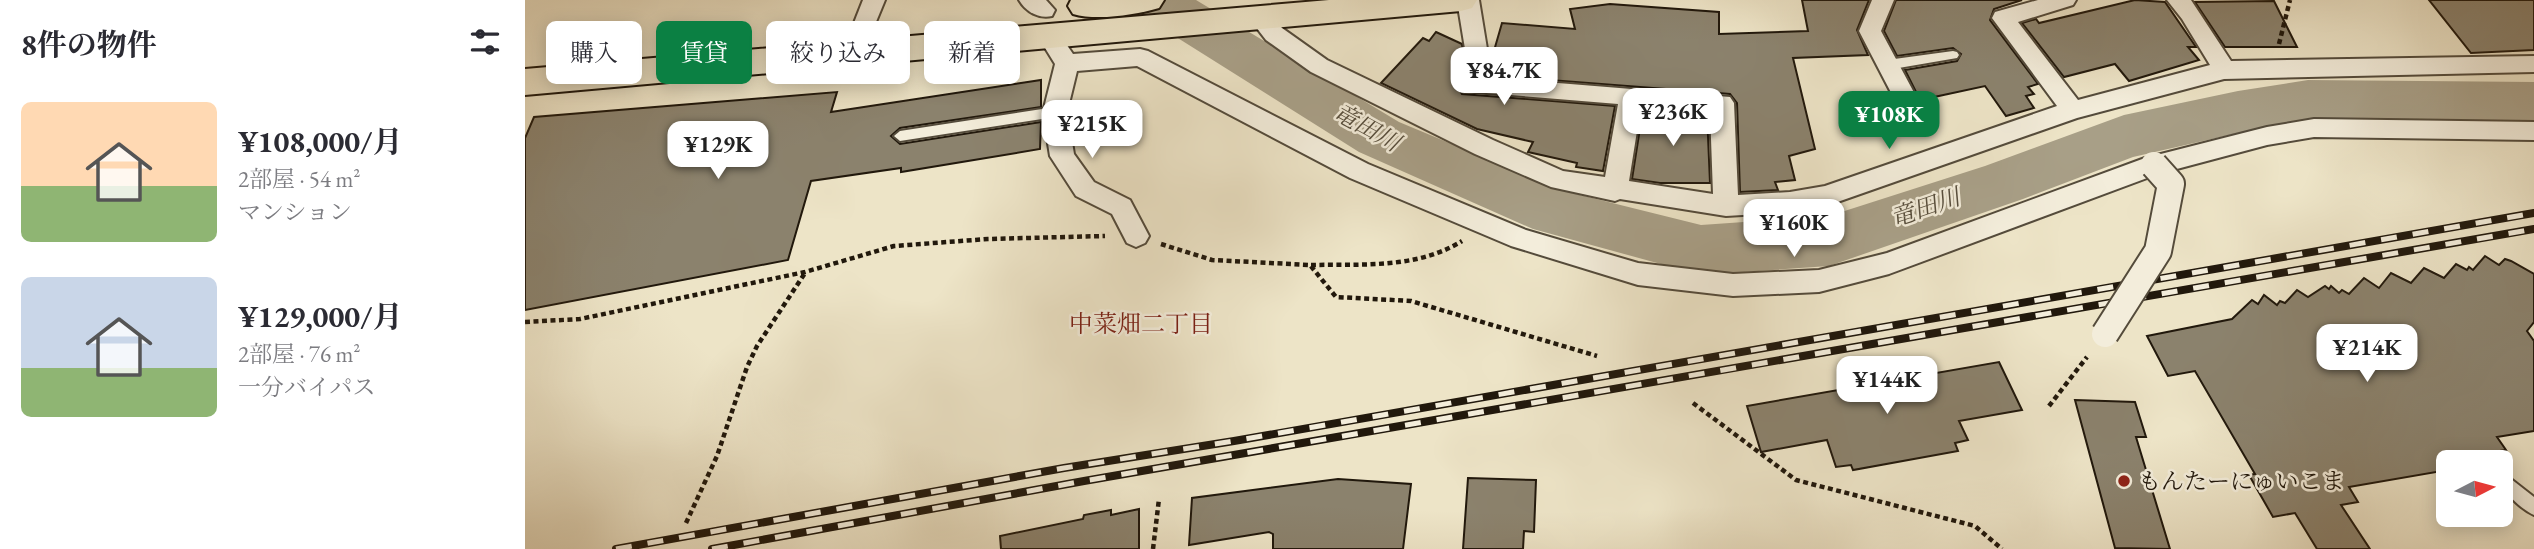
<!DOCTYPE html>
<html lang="ja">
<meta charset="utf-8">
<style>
:root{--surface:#fff;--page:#f2f2f3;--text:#2b2b33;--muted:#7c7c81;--accent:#0b8043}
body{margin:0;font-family:"EB Garamond","Noto Serif JP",serif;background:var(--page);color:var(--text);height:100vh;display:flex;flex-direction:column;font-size:26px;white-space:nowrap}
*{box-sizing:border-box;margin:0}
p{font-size:23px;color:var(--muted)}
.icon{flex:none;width:38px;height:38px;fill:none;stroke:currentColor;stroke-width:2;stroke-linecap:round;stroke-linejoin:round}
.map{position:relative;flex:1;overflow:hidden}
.details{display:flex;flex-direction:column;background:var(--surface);width:525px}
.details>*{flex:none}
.banner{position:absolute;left:21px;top:21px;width:665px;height:63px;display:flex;gap:14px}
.needle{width:46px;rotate:84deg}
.controls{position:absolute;left:1911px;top:450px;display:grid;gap:14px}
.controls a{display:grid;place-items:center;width:77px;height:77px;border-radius:10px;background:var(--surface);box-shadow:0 4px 18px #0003;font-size:35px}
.price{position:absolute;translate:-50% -60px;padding:0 16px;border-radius:14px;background:#fff;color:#222;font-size:23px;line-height:46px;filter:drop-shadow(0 2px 4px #0008)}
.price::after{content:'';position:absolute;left:50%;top:42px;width:21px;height:16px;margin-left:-10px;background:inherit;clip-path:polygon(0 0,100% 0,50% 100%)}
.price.selected{background:var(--accent);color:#fff}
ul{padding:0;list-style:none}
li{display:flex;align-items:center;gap:21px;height:175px;padding:0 21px}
li span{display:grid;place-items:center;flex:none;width:196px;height:140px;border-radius:10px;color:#555}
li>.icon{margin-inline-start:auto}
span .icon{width:84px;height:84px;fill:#fffc;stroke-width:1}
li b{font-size:30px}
h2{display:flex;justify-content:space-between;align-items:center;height:84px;padding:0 21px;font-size:30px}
.tag{padding:0 24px;border-radius:10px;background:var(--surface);box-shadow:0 4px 18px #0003;font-size:24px;line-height:63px}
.tag.selected{background:var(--accent);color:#fff}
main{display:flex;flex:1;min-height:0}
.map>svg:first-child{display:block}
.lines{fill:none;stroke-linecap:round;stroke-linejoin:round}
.river{fill:#a89f87;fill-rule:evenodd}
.building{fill:#8b826d;stroke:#21180c;stroke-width:2}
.lane-casing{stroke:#544b3b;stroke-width:4}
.street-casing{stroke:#544b3b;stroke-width:4}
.highway-casing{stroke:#21180c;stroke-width:4}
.path{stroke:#21180c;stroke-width:4.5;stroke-dasharray:5 3.5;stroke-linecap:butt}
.lane{fill:#f3eddb;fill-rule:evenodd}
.street{fill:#f3eddb;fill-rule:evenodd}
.highway{fill:#ede4c7;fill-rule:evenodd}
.rail-casing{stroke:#21180c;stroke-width:8}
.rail{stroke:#f3eddb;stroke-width:5;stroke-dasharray:16;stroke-linecap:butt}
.street-bridge-casing{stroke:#544b3b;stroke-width:30;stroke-linecap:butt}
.street-bridge{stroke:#f3eddb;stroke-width:26}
.poi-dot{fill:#8f2418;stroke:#f3eddb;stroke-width:2.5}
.labels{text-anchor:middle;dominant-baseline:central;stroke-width:5;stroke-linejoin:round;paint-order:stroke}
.poi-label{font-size:23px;fill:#21180c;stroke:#f3eddb;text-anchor:start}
.water-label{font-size:24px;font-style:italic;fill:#574e3d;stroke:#f3eddb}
.neighbourhood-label{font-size:24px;fill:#7a1f14;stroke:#f3eddb}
</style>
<main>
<section class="details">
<h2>8件の物件<svg class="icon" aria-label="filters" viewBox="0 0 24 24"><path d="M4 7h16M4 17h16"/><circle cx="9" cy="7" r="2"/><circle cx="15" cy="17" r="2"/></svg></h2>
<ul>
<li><span style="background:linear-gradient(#ffd9b3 60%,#8fb573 0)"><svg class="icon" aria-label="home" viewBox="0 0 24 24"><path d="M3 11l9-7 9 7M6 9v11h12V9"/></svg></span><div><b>¥108,000/月</b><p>2部屋 · 54 m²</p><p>マンション</p></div></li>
<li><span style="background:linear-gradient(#c9d6e8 65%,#8fb573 0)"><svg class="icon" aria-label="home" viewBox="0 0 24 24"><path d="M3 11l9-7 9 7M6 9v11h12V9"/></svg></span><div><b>¥129,000/月</b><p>2部屋 · 76 m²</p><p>一分バイパス</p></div></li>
</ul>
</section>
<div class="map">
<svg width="2009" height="549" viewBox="0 0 2009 549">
<rect width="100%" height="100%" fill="#ede4c7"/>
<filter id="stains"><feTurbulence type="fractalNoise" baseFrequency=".00286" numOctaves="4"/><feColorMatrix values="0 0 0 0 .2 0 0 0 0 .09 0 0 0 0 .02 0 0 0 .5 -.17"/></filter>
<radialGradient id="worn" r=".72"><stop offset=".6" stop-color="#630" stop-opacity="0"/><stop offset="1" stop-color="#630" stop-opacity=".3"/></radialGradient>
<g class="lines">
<path class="river" d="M605 0H671L874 122 1039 191 1176 225 1304 216 1460 166 1599 115 1713 91 1783 80 2009 82V124L1783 122 1713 133 1608 157 1498 199 1304 266 1176 275 1008 229 834 152 613 13Z"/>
</g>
<g class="building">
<path d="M1277 0H1344L1332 30 1343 55 1268 58 1290 149 1264 156 1270 180 1250 182 1253 190 1215 192 1212 103 1205 94 962 75 977 23 1050 29 1045 9 1085 4 1194 12V34L1283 31Z"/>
<path d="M1371 0H1497L1469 9 1465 20 1513 84 1503 87 1509 94 1501 96 1509 108 1481 116 1460 86 1395 100 1380 70 1432 61 1436 54 1428 48 1372 56 1359 31Z"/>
<path d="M1610 0 1640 2 1671 47H1663L1674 60 1604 81 1590 64 1539 77 1497 23 1511 19 1514 23Z"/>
<path d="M1904 0H2009V50L1946 53Z"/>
<path d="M1749 1 1772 47H1700L1670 2Z"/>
<path d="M911 32 937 44 939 61 931 84 937 94 1090 106 1078 171 1051 167 1052 163 1003 152 1008 142 952 129 856 83 898 38 904 41Z"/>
<path d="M516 80V107L375 128 366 136 375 144 516 122 515 149 376 172V168L286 181 263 260 0 310V138L9 117 312 92 306 112Z"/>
<path d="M1118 109 1182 113 1185 183H1135L1107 179Z"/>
<path d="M1960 256 1974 265 1980 259 1986 261 2009 274V322L2002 331 2009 341V431L1972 437 1981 450 1943 456 1947 462H1923V470L1824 487 1833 502 1816 505 1845 549H1792L1770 513 1748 517 1724 475 1730 474 1670 371 1643 376 1622 336 1707 319 1727 300 1733 304 1739 295 1752 305 1755 301 1760 303 1772 290 1783 297 1800 286 1804 289 1806 286 1814 293 1817 290 1824 294 1839 278 1854 288 1866 273 1886 283 1899 268 1919 278 1931 264 1942 270 1944 267 1948 270Z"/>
<path d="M1474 362 1497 410 1434 421 1443 440 1430 443 1433 451 1328 470 1326 465 1311 467 1302 440 1236 452 1222 406Z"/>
<path d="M1550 400 1610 402 1621 437H1611L1645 549 1590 548Z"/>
<path d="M943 478 1011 480 1009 532 999 531 998 549H938Z"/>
<path d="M813 479 886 484 878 549H748V534L744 532 664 545 667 498Z"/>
<path d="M614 509V549H476L475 536 558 519 559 515 586 510V515Z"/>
</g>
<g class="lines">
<g class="lane-casing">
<g id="lane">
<path d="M1428 51 1432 52 1434 55 1432 58 1362 70 1356 65 1362 60Z"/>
<path d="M530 107 536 112 530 117 375 141 369 136 375 131Z"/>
<path d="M1986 479 2009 497V515C1998 510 1983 497 1978 486L1980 481Z"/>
</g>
</g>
<g class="street-casing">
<g id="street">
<path d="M338 0H360L346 34 338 36 330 34 327 28Z"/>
<path d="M494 0H521L530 10 527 16C514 19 501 12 494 0Z"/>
<path d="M932 0H954L964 61 959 77 1205 97 1209 103 1213 195 1265 192 1300 186 1532 106 1467 18 1470 12 1513 0H1551L1548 5 1493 22 1553 100 1685 65 1657 19 1642 0H1666L1706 61 2009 56V72L1699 79 1552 118 1301 206 1265 212 1201 216 1095 199 1090 201 1026 187 950 154 786 72 741 40 724 18 727 12 735 10 743 12 757 28 802 60 968 140 1038 171 1080 177 1093 104 937 91 933 85 942 61ZM1116 106 1185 111 1188 194 1104 181Z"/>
<path d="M1347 0H1369L1356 31 1393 100 1389 106 1381 109 1373 106 1334 31Z"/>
<path d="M523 27 531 29 548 54 615 49 623 51 843 164 1001 230 1113 263 1208 274 1294 270 1362 253 1620 158 1742 127 1789 119 2009 122V140L1789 137 1742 145 1633 174 1364 274 1294 292 1208 296 1113 285 986 246 825 178 612 66 552 71 542 112 549 154 569 182 605 200 624 236 620 243 611 247 602 243 587 214 551 196 525 156 518 112 530 64 512 35 515 29Z"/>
</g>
</g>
<g class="highway-casing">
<g id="highway">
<path d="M546 0H639L634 8C610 15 572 21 548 14L543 6Z"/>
<path d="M804 0H952L947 8 936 11 0 95V69Z"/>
</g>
</g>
<g class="path">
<path d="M1754 44 1765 0"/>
<path d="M636 244 687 260 785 265 811 297 886 301 1072 356"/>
<path d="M786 265C837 264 892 269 937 241"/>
<path d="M0 322 55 319 280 272 369 246 463 239 580 236"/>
<path d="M1168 403 1271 480 1450 526 1477 549"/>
<path d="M1524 406 1562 357"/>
<path d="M161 523 192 456 222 367 232 346 280 273"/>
<path d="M628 549 634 499"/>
</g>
<use href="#lane" class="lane"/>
<use href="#street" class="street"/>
<use href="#highway" class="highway"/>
<g class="rail-casing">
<g id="rail">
<path d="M91 549 539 468 709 441 2009 213"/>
<path d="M187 549 559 481 2009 229"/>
</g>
</g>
<use href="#rail" class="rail"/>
<g class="street-bridge-casing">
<path id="street-bridge" d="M1580 334 1633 251 1646 184 1629 165"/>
</g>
<use href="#street-bridge" class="street-bridge"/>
</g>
<circle class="poi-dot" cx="1599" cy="481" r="7"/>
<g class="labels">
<g class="poi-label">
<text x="1613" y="481">もんたーにゅいこま</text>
</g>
<g class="water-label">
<text transform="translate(842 127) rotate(29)">竜田川</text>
<text transform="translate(1400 207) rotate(-19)">竜田川</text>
</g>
<g class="neighbourhood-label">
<text x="616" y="323">中菜畑二丁目</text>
</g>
</g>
<rect width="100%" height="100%" filter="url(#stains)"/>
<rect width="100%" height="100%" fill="url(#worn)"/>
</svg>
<div class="controls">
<a><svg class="needle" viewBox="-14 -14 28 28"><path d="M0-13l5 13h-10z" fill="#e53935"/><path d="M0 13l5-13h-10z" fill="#7c7c81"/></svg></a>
</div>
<b class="price" style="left:979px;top:107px">¥84.7K</b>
<b class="price" style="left:1148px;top:148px">¥236K</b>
<b class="price selected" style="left:1364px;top:151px">¥108K</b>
<b class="price" style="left:567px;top:160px">¥215K</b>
<b class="price" style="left:193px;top:181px">¥129K</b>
<b class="price" style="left:1269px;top:259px">¥160K</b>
<b class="price" style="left:1842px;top:384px">¥214K</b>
<b class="price" style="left:1362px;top:416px">¥144K</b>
<div class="banner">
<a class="tag">購入</a>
<a class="tag selected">賃貸</a>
<a class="tag">絞り込み</a>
<a class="tag">新着</a>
</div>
</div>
</main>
